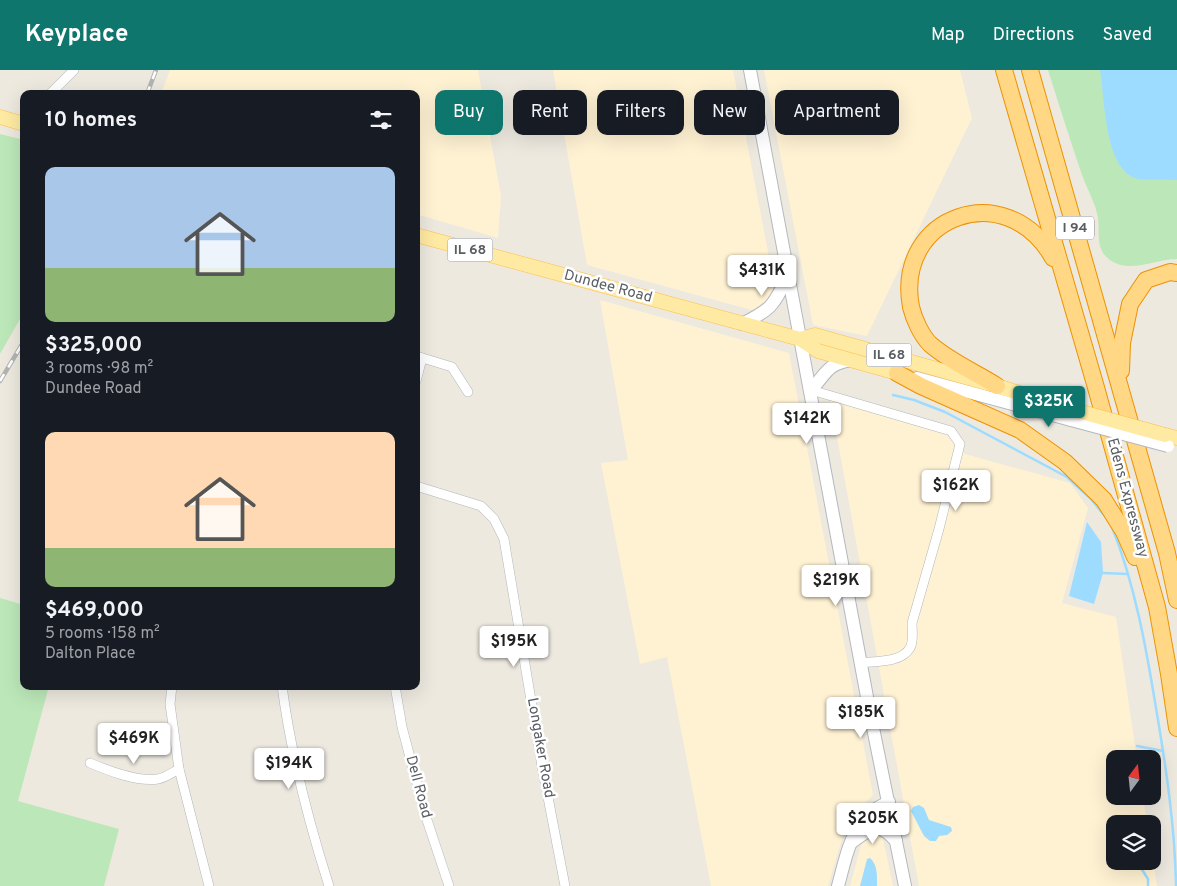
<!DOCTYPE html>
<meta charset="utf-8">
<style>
:root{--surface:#171b24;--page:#242831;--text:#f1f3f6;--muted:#9ea1a6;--accent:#0f766e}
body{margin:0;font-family:Overpass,sans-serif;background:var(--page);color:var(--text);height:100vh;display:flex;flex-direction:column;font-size:19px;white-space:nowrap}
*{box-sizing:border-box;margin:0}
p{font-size:16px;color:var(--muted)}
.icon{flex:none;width:28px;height:28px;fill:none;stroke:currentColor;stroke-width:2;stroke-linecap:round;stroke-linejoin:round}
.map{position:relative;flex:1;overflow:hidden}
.panel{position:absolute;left:20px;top:20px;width:400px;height:600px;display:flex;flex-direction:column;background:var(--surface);border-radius:10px;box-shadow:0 5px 20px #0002}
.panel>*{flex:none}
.top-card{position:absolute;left:435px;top:20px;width:475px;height:45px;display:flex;gap:10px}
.needle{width:32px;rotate:15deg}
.buttons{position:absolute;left:1106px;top:680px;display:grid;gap:10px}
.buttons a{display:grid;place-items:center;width:55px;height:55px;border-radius:10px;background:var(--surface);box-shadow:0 5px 20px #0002;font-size:25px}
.price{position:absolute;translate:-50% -42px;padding:0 11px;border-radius:5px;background:#fff;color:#222;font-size:16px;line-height:32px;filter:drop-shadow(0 1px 2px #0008)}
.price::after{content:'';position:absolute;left:50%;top:30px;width:15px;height:11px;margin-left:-8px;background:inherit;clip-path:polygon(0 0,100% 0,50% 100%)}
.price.selected{background:var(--accent);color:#fff}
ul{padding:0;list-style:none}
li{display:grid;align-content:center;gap:10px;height:265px;padding:0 25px}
li span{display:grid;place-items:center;height:155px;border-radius:10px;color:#555}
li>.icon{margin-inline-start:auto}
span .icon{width:90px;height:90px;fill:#fffc;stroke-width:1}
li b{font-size:21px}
h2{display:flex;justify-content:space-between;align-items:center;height:60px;padding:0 25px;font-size:21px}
.tag{padding:0 18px;border-radius:10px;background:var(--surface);box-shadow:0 5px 20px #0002;font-size:18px;line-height:45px}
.tag.selected{background:var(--accent);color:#fff}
header{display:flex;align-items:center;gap:30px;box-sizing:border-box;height:70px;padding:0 25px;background:var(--accent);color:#fff}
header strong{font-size:24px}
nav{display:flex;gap:28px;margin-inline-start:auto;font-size:18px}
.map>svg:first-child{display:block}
.commercial{fill:#fff2d3}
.green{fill:#bce8b9}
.water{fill:#9edcff}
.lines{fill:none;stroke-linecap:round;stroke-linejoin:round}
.stream{stroke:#9edcff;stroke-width:2.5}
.street-casing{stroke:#b3b7bc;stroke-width:10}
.secondary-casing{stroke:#b4b8be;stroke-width:14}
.primary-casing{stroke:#febe48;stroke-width:15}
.highway-casing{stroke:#ed9200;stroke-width:18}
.street{stroke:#fff;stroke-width:9}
.secondary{stroke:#fff;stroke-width:12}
.primary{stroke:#ffeaa3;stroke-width:14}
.highway{stroke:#ffd785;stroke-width:16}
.rail-casing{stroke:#b2b3b3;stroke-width:4.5}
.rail{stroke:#fff;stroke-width:2.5;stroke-dasharray:8;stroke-linecap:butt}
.secondary-bridge-casing{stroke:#b4b8be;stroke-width:14;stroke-linecap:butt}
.primary-bridge-casing{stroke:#febe48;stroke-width:15;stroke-linecap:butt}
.secondary-bridge{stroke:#fff;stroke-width:12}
.primary-bridge{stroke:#ffeaa3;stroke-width:14}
.labels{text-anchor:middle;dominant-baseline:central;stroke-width:5;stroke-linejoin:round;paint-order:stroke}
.shield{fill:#fff;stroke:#8b8e91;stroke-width:1}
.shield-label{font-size:14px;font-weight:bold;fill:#595e62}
.street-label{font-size:15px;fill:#595e62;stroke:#fff}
</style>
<header>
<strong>Keyplace</strong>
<nav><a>Map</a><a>Directions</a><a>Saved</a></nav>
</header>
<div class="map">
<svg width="1177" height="816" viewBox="0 0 1177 816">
<rect width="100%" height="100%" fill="#ede9df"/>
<g class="commercial">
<path d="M170 0H478L501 126 498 168 416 144V24H161Z"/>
<path d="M553 0H733L774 213 773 229 759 242 587 195Z"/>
<path d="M764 0H960L972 48 867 266 813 255Z"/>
<path d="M600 230 789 283 873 725 847 752 828 816H711L667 587 640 594 601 393 628 390Z"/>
<path d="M830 329 944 362 965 384 1070 413 1088 438 1062 533 1116 547 1137 689H1115V726H1143L1147 754H1115V791H1152L1153 788 1157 816H919Z"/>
<path d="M881 760 893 816H850L863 768Z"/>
</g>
<g class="green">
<path d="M1048 0H1177V189C1156 189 1129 204 1110 190 1095 179 1100 164 1098 148 1096 134 1087 119 1082 105 1070 70 1059 35 1048 0Z"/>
<path d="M0 64 24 70V242L0 284Z"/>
<path d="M0 528 24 535V616H49L18 731 119 759 104 816H0Z"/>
</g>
<g class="water">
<path d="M1100 0H1177V110C1167 109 1142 111 1135 108 1104 96 1105 29 1100 0Z"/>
<path d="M1087 452 1101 472 1103 503 1094 534 1069 526Z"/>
<path d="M919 735 924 738 929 750 951 757 952 761 947 765 939 766 936 771H930L924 766 911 741 913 737Z"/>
<path d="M870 788C878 795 877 806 877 816H860L867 789Z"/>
</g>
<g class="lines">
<g class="stream">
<path d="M893 325 914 330 945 342 1067 407 1090 428 1104 445"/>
<path d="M1112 457C1135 515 1146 577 1156 638 1166 697 1175 757 1176 816"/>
<path d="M1103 503 1128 504"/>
<path d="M1137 676 1163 681"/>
<path d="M1141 798 1148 809V816"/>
</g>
<g class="street-casing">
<g id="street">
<path d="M50 24 74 0"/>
<path d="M416 286 452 297 468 322"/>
<path d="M416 311 422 288"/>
<path d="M811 320 951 361 960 374 939 459 912 553C912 561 914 571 910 578 901 593 876 591 861 593"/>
<path d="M416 416 481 436 494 449 504 469 542 696 565 816"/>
<path d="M172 616 170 634 179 699 209 816"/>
<path d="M282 616C291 684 308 750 329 816"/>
<path d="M395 616 402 657 425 744 449 816"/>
<path d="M90 693C109 701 137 712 158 709 165 708 173 702 179 699"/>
</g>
</g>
<g class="secondary-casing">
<g id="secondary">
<path d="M750 0 870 643 905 816"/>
<path d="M742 254C772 239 773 236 788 206"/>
<path d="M917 308 1071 350"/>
<path d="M811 320C827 303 827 293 853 290"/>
<path d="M852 772C872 758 878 751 896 771"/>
<path d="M838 816C845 791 850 759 872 742 876 738 883 735 889 732"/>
</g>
</g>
<g class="primary-casing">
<g id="primary">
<path d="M0 47 24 54"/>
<path d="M416 165 800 269 818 281 897 303"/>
<path d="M800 269 815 265 997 316 1067 338"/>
<path d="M1165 365 1177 368"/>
</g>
</g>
<g class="highway-casing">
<g id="highway">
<path d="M1004 0 1095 314 1157 537 1169 604 1177 658"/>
<path d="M1030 0 1167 483 1177 530"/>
<path d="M1121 301 1122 273 1130 234 1146 210 1170 202 1177 203"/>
<path d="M897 303 921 316 1020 360 1065 392 1104 430 1124 462 1135 487"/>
<path d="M997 316C975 302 949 291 930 274 921 265 914 249 911 237 894 145 1007 106 1053 188"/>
</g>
</g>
<use href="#street" class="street"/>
<use href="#secondary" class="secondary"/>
<use href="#primary" class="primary"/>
<use href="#highway" class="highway"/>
<g class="rail-casing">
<g id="rail">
<path d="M147 24 156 0"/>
<path d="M0 311 24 271"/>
</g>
</g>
<use href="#rail" class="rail"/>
<g class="secondary-bridge-casing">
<path id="secondary-bridge" d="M1071 350 1168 376"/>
</g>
<g class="primary-bridge-casing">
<path id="primary-bridge" d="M1067 338 1165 365"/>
</g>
<use href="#secondary-bridge" class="secondary-bridge"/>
<use href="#primary-bridge" class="primary-bridge"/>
</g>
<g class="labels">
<g class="shield">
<rect x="1056" y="146.5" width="38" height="23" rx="4"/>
<rect x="447.5" y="168.5" width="45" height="23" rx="4"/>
<rect x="866.5" y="273.5" width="45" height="23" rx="4"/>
</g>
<g class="shield-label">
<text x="1075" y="158">I 94</text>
<text x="470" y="180">IL 68</text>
<text x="889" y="285">IL 68</text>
</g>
<g class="street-label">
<text transform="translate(608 217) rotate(15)">Dundee Road</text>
<text transform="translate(1127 428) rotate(75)">Edens Expressway</text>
<text transform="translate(540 678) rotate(80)">Longaker Road</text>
<text transform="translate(418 717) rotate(75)">Dell Road</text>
</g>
</g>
</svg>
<div class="buttons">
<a><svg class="needle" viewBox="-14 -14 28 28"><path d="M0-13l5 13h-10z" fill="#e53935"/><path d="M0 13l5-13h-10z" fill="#9ea1a6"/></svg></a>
<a><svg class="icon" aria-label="layers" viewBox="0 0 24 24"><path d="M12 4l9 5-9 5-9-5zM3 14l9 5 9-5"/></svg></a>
</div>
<b class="price" style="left:762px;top:227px">$431K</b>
<b class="price selected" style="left:1049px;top:358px">$325K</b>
<b class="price" style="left:807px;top:375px">$142K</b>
<b class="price" style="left:956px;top:442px">$162K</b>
<b class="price" style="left:836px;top:537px">$219K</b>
<b class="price" style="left:514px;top:598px">$195K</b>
<b class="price" style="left:861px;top:669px">$185K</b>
<b class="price" style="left:134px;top:695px">$469K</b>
<b class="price" style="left:289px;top:720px">$194K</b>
<b class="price" style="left:873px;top:775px">$205K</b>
<div class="top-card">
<a class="tag selected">Buy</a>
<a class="tag">Rent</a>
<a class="tag">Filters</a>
<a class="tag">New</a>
<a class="tag">Apartment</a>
</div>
<section class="panel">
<h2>10 homes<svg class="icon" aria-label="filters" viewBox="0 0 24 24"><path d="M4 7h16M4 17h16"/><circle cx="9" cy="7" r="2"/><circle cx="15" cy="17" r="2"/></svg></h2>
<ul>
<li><span style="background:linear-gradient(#a9c7e8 65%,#8fb573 0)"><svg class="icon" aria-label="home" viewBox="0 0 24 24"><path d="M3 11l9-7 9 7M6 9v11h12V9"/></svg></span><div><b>$325,000</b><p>3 rooms · 98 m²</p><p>Dundee Road</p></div></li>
<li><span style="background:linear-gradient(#ffd9b3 75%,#8fb573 0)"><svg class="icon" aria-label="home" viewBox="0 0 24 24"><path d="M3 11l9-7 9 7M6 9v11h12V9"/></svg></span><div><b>$469,000</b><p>5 rooms · 158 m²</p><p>Dalton Place</p></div></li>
</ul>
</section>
</div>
